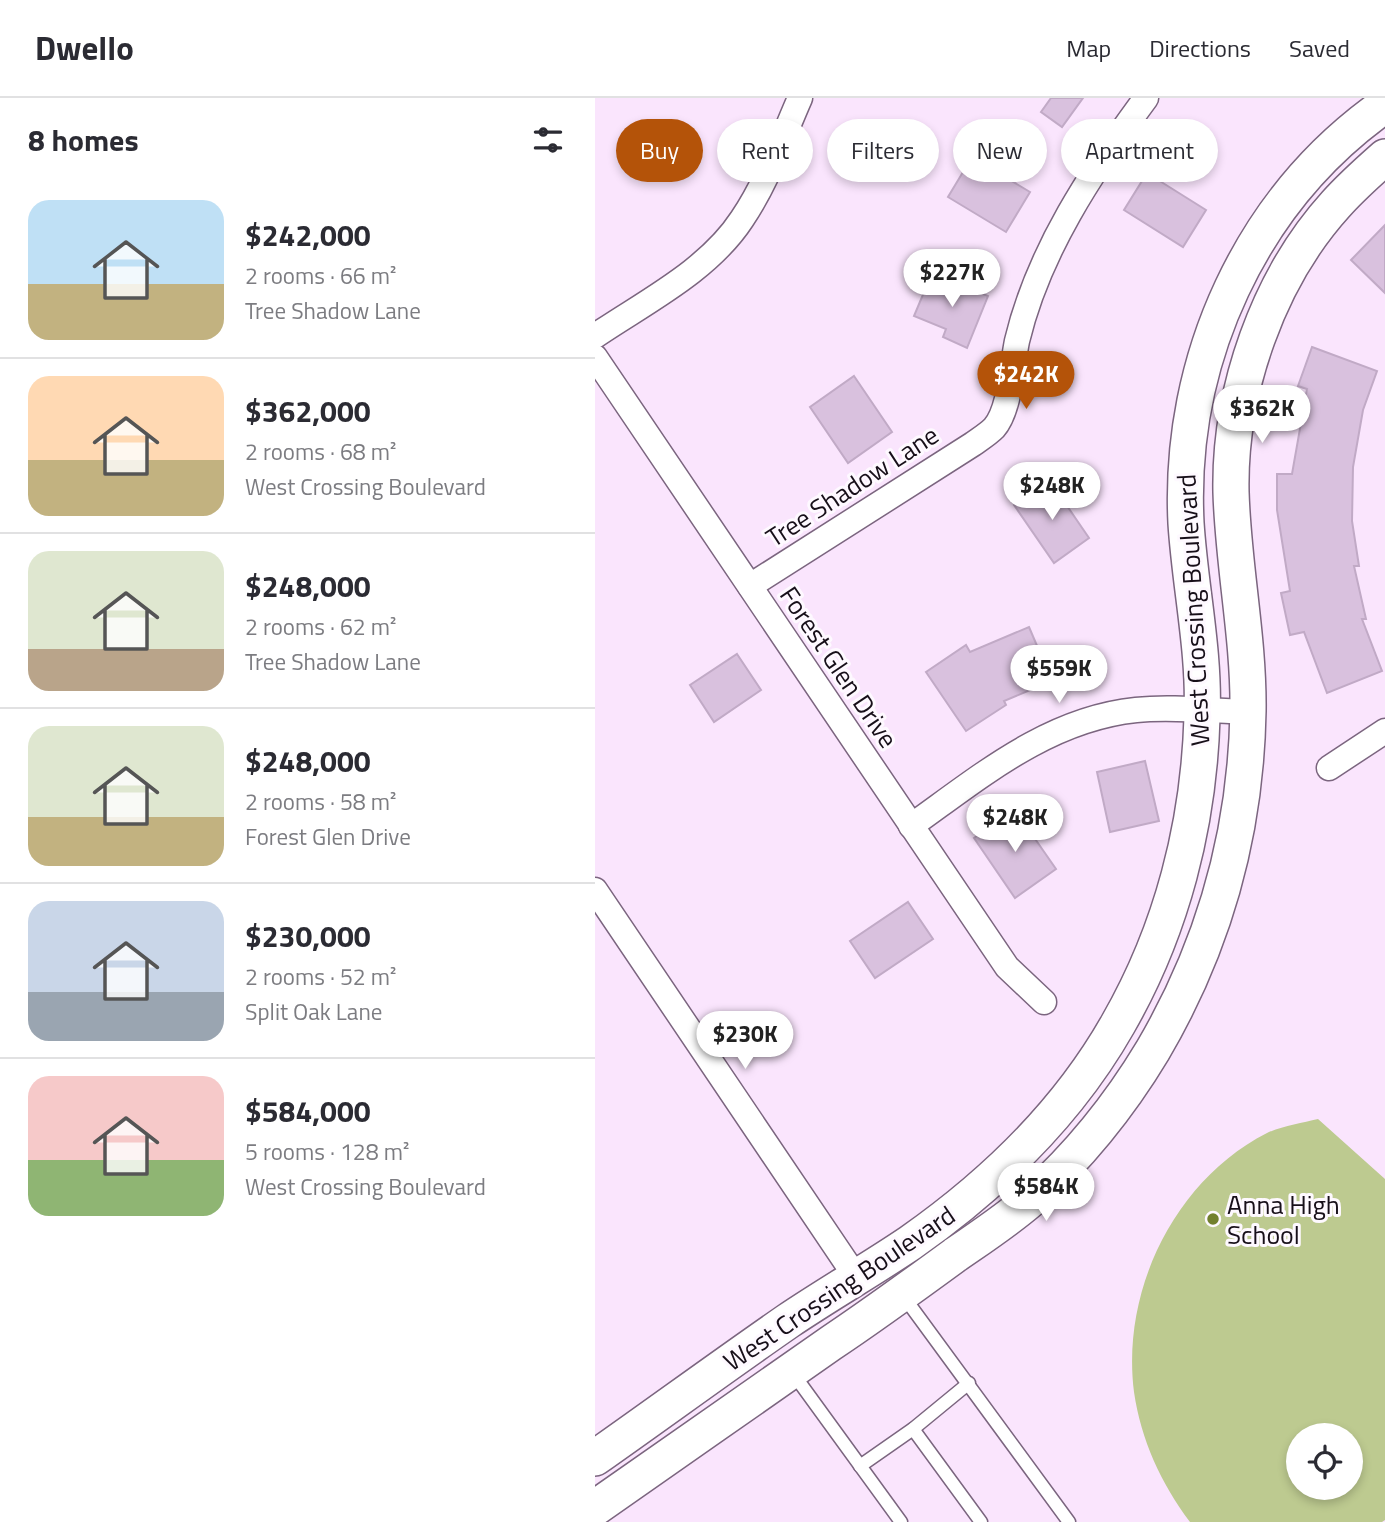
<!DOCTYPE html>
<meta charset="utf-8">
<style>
:root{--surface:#fff;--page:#f2f2f3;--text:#2b2b33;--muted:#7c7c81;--line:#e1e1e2;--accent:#b45309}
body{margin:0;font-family:"Titillium Web",sans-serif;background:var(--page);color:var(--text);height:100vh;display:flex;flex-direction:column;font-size:26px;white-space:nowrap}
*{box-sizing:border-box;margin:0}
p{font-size:23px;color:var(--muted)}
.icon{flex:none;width:38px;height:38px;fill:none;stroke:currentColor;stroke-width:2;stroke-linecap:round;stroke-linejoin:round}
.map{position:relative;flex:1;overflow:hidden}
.details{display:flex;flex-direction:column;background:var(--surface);width:595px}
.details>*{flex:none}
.top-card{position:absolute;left:21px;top:21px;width:663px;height:63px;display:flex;gap:14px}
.controls{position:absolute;left:691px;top:1325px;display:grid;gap:14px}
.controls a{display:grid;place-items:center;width:77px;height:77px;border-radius:50%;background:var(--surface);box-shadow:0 4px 10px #0003;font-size:35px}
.price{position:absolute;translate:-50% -60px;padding:0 16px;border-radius:24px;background:#fff;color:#222;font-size:23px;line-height:46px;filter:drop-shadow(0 2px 4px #0008)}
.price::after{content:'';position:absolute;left:50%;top:42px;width:21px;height:16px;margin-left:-10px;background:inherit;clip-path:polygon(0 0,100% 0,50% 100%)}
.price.active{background:var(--accent);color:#fff}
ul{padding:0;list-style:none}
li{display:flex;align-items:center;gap:21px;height:175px;padding:0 28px}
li+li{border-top:2px solid var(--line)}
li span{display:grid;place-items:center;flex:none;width:196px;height:140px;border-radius:21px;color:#555}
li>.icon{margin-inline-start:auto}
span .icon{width:84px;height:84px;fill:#fffc;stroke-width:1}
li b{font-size:30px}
h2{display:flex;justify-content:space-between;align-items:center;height:84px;padding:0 28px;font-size:30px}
.tag{padding:0 24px;border-radius:32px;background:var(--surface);box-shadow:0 4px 10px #0003;font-size:24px;line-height:63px}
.tag.active{background:var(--accent);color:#fff}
header{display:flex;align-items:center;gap:42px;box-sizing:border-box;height:98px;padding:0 35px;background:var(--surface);border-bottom:2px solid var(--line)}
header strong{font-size:33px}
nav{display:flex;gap:38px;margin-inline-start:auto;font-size:24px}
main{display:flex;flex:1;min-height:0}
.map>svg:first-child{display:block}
.green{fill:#bdca90;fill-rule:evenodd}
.building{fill:#d9c1de;stroke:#c1aac6;stroke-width:2}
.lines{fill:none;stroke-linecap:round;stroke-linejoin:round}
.lane-casing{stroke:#7b657f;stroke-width:15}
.street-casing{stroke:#7b657f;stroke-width:27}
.secondary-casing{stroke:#7b657f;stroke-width:38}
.lane{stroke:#fff;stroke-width:12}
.street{stroke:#fff;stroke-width:24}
.secondary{stroke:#fff;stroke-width:35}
.poi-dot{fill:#72802e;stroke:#fef9ff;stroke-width:2.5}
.labels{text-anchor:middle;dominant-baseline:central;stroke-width:6;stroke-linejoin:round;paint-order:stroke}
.street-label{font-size:26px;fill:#170f19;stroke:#fef9ff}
.poi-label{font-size:26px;fill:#170f19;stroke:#fef9ff;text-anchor:start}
</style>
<header>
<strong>Dwello</strong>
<nav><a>Map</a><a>Directions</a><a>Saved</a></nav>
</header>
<main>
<section class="details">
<h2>8 homes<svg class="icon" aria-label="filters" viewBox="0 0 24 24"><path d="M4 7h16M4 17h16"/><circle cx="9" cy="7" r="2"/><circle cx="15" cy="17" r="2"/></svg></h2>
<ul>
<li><span style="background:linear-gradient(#bfe0f5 60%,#c2b280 0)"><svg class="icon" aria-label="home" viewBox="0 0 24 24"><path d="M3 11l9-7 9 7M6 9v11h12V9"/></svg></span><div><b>$242,000</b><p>2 rooms · 66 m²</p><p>Tree Shadow Lane</p></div></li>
<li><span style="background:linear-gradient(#ffd9b3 60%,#c2b280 0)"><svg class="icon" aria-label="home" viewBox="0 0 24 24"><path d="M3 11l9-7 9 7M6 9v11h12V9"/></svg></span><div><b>$362,000</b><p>2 rooms · 68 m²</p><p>West Crossing Boulevard</p></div></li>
<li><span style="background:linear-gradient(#dfe7d0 70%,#b9a48a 0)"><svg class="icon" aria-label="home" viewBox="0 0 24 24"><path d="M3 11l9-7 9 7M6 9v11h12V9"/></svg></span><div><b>$248,000</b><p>2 rooms · 62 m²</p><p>Tree Shadow Lane</p></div></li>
<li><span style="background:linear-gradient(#dfe7d0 65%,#c2b280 0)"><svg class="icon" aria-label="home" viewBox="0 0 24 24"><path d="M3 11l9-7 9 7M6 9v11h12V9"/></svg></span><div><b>$248,000</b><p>2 rooms · 58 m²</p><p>Forest Glen Drive</p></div></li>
<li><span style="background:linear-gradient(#c9d6e8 65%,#9aa5b1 0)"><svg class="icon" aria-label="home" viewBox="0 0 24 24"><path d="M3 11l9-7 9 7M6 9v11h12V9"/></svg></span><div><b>$230,000</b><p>2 rooms · 52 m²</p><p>Split Oak Lane</p></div></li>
<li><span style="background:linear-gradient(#f6c9c9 60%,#8fb573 0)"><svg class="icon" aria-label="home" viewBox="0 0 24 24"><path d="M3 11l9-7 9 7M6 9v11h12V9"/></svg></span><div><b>$584,000</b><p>5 rooms · 128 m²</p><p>West Crossing Boulevard</p></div></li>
</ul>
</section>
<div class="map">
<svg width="790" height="1424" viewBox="0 0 790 1424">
<rect width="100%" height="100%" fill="#fae5fd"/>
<path class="green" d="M723 1021 790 1081V1422L787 1424H595C566 1385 546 1342 539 1294 526 1192 580 1082 672 1035 687 1028 707 1025 723 1021ZM704 1337H756V1390H704Z"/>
<g class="building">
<path d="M456 0H488L467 29 446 14Z"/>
<path d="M377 59 435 94 411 134 353 99Z"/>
<path d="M552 75 611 112 588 149 529 112Z"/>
<path d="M790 127V195L756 162Z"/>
<path d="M337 175 393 198 372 250 348 239 351 231 319 218Z"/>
<path d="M717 249 782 273 768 312 758 369 757 423 764 468H759L771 521H767L787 573 732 595 709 534 695 537 686 495 695 493 682 412V376H697L712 291 703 288Z"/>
<path d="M259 278 297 334 253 365 215 309Z"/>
<path d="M455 383 494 440 459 465 419 407Z"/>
<path d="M434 529 457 583 409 603 411 607 371 633 331 574 371 547 375 554Z"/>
<path d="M142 556 166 592 119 624 95 587Z"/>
<path d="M550 663 564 723 515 734 502 674Z"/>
<path d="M420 712 461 771 420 800 379 740Z"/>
<path d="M313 804 338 841 280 880 255 843Z"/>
</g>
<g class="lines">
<g class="lane-casing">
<g id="lane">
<path d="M309 1199 474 1424"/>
<path d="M197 1274 306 1424"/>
<path d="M318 1331 386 1424"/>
<path d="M265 1368 318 1331 374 1285"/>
</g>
</g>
<g class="street-casing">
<g id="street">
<path d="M0 238C50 204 113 173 147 121 172 84 187 41 205 0"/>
<path d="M0 259 412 869 449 904"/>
<path d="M155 488 378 346C385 341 393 336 399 330 415 312 417 267 422 243 443 154 497 73 551 0"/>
<path d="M734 670 790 633"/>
<path d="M316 728C385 679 453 621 541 612 577 608 617 613 653 614"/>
<path d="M0 792 261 1179"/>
</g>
</g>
<g class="secondary-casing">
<g id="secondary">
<path d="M0 1360C64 1315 128 1268 193 1223 233 1196 275 1172 315 1145 399 1086 472 1016 523 926 577 832 604 726 607 619 610 554 595 489 591 425 583 262 655 102 790 7"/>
<path d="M0 1410C79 1355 157 1300 236 1245 278 1217 319 1187 360 1157 386 1139 412 1122 435 1102 483 1059 525 1007 558 952 619 848 651 733 653 613 654 540 638 467 636 394 634 293 673 181 741 106 756 89 773 74 790 59"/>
</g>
</g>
<use href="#lane" class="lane"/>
<use href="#street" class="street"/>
<use href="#secondary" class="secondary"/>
</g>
<circle class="poi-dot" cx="618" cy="1121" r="7"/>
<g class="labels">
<g class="street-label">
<text transform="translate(257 388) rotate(-33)">Tree Shadow Lane</text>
<text transform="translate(598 512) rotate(-93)">West Crossing Boulevard</text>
<text transform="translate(244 569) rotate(56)">Forest Glen Drive</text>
<text transform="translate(244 1190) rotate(-34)">West Crossing Boulevard</text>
</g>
<g class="poi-label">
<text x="632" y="1106">Anna High<tspan x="632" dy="30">School</tspan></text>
</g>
</g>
</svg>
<div class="controls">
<a><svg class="icon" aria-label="locate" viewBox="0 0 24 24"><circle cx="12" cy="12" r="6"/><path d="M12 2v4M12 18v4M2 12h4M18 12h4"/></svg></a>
</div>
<b class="price" style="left:357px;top:211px">$227K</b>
<b class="price active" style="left:431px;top:313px">$242K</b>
<b class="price" style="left:667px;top:347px">$362K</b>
<b class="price" style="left:457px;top:424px">$248K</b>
<b class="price" style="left:464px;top:607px">$559K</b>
<b class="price" style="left:420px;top:756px">$248K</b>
<b class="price" style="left:150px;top:973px">$230K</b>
<b class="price" style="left:451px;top:1125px">$584K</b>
<div class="top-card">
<a class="tag active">Buy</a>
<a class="tag">Rent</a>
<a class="tag">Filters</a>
<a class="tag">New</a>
<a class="tag">Apartment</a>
</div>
</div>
</main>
